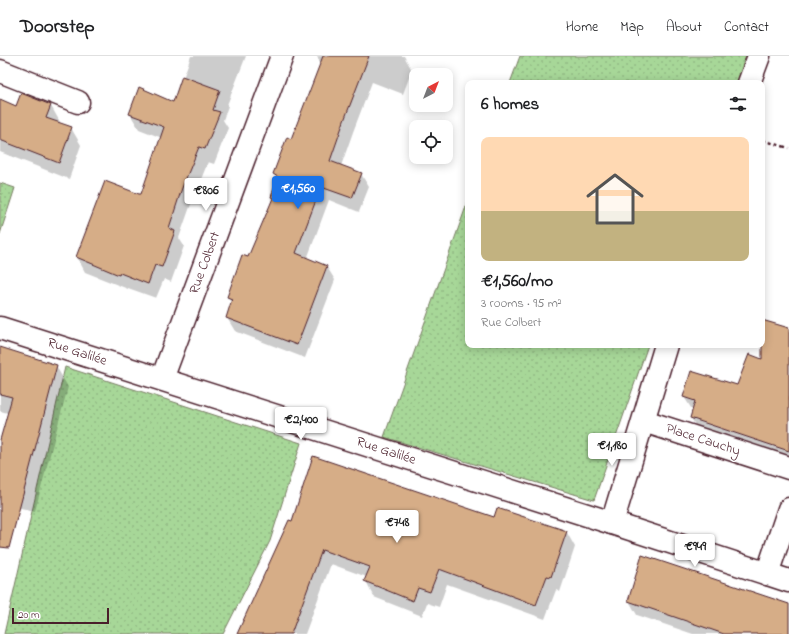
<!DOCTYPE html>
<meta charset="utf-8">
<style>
:root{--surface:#fff;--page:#f6f6f6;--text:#202124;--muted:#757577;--line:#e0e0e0;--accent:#1a73e8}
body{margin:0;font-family:"Indie Flower",sans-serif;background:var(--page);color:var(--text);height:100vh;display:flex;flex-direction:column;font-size:15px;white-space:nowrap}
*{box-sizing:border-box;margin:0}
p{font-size:13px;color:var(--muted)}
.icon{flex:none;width:22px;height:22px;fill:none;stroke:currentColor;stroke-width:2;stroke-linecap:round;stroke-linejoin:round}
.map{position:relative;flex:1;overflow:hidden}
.details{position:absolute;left:465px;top:24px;width:300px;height:268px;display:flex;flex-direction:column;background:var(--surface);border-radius:8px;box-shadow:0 2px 10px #0003}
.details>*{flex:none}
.needle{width:26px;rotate:42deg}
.fabs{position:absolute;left:409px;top:12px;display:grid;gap:8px}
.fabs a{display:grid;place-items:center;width:44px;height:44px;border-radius:8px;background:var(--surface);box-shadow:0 2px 10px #0003;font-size:20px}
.scale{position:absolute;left:12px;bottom:10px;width:97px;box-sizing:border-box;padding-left:4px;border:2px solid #4a1f2b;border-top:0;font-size:11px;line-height:14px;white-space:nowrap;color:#4a1f2b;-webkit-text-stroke:3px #fff;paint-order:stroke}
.price{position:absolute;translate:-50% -34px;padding:0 9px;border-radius:4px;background:#fff;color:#222;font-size:13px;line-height:26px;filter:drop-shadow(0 1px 2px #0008)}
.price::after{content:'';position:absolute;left:50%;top:24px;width:12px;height:9px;margin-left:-6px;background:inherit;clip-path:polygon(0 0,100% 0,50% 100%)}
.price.current{background:var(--accent);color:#fff}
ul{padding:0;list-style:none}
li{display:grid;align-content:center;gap:8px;height:212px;padding:0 16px}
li+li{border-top:1px solid var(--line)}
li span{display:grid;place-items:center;height:124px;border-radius:8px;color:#555}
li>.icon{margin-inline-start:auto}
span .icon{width:72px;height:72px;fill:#fffc;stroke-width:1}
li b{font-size:17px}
h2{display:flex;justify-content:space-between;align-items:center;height:48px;padding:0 16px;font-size:17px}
header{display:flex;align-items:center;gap:24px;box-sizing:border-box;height:56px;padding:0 20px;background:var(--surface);border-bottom:1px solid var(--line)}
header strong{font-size:19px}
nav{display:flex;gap:22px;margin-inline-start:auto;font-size:14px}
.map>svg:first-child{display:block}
.grass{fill:url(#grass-dots);stroke:#787b62}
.shadow{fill:#0003}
.building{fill:#d6ad87;stroke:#4a1f2b}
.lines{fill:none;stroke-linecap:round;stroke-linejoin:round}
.minor-casing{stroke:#4a1f2b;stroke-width:25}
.path{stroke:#4a1f2b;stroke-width:2.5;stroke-dasharray:4 3;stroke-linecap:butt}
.minor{stroke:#fff;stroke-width:22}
.labels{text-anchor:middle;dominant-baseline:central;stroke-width:3;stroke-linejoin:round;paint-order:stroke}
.street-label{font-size:14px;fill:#4a1f2b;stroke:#fff}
</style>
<header>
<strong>Doorstep</strong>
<nav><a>Home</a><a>Map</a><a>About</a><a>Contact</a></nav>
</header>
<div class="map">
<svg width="789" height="578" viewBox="0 0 789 578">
<defs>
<pattern id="grass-dots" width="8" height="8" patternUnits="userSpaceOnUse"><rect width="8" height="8" fill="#a7d798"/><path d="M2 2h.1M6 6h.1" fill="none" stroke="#91b883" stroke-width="1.8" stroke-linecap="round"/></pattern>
</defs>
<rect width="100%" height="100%" fill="#fff"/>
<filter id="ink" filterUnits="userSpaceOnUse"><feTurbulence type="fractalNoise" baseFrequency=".025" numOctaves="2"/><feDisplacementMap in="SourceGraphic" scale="8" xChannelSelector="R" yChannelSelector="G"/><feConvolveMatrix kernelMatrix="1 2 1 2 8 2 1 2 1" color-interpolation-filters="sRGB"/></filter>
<g filter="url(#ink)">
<g class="grass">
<path d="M520 0H750L741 27H510Z"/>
<path d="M0 127 15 132 0 178Z"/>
<path d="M468 145V289H648L594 444 384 381Z"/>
<path d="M65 311 301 387 270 485 223 578H4Z"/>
</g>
<g class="shadow">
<path d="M191 0H246L227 49 228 50 223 64 228 72 214 108 208 106 191 148 179 182 184 190 171 226 164 223 156 242 128 232V233L85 216 77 201 142 138 162 82 139 73 130 58 174 47Z"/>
<path d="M317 0H404L412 14 403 38 372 26 353 76 341 110 361 118 369 131 359 156 329 144 307 203 327 211 335 224 305 302 235 275 227 262 232 248 228 241 248 202 274 144 272 141 278 125 274 118 292 85 321 9Z"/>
<path d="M0 44 17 50H51L60 66V68L71 72 81 89 69 123 0 96Z"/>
<path d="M0 292 56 310 68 331 35 455 1 448 0 446V387L8 357 0 355Z"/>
<path d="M684 341 789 348V406L699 376 691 362 693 355Z"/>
<path d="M494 462 566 475 575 491 560 536 556 534 545 563 447 528 439 551 427 547 422 560 374 541 366 525 367 521 331 508 305 578H241L292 466Z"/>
<path d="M629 545 789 549V578H693L637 559Z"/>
</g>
<g class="building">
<path d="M323 0H369L345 62 330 105 362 117 352 142 321 131 296 197 327 210 297 289 226 262 232 243 227 241 242 199 248 201 273 142 271 141 278 121 273 118 287 81 291 83Z"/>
<path d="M182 20 220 34 213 54 220 56 205 93 199 91 182 132 169 172 175 175 162 211 155 209 148 228 120 217 119 219 76 201 105 125 139 138H141L164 71 129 58 139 31 173 46Z"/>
<path d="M21 37 51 49 46 62 72 71 59 107 0 84V43L16 50Z"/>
<path d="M762 264 789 272V395L690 362 695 345 683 341 691 315 737 329 749 298 762 303Z"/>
<path d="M0 291 57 309 9 492 0 491V384L12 341 0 338Z"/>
<path d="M313 400 494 461 497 452 567 475 551 521 547 520 536 549 439 513 430 536 418 532 413 545 364 525 370 511 322 494 291 578H237L289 464 292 465Z"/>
<path d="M642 499 789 548V578H724L628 545Z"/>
</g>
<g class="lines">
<g class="minor-casing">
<g id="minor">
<path d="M0 15 78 46"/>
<path d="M749 27 759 0"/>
<path d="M0 272 612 467 789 525"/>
<path d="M162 323 282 0"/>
<path d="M644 365 789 412"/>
<path d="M612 467 666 289"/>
<path d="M767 518 789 453"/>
</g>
</g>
<path class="path" d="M762 84 789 92"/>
<use href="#minor" class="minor"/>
</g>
</g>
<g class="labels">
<g class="street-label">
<text transform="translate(205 207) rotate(-70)">Rue Colbert</text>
<text transform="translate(77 296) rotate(18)">Rue Galilée</text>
<text transform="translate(703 384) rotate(18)">Place Cauchy</text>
<text transform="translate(386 395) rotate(18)">Rue Galilée</text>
</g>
</g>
</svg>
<div class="fabs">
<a><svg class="needle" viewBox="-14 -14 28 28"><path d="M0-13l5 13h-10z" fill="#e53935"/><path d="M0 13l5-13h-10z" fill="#757577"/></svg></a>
<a><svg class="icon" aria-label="locate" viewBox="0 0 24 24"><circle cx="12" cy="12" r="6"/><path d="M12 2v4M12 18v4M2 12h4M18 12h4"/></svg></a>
</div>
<div class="scale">20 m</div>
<b class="price current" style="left:298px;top:154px">€1,560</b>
<b class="price" style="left:206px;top:156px">€806</b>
<b class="price" style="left:301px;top:385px">€2,400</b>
<b class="price" style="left:612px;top:411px">€1,180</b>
<b class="price" style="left:397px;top:488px">€748</b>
<b class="price" style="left:695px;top:512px">€949</b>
<section class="details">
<h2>6 homes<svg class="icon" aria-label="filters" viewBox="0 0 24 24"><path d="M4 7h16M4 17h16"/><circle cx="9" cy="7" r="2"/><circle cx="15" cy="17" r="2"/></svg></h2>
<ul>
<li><span style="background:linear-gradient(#ffd9b3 60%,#c2b280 0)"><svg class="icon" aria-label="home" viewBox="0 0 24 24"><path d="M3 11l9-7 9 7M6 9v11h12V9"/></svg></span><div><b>€1,560/mo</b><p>3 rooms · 95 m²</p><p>Rue Colbert</p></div></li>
</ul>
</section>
</div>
